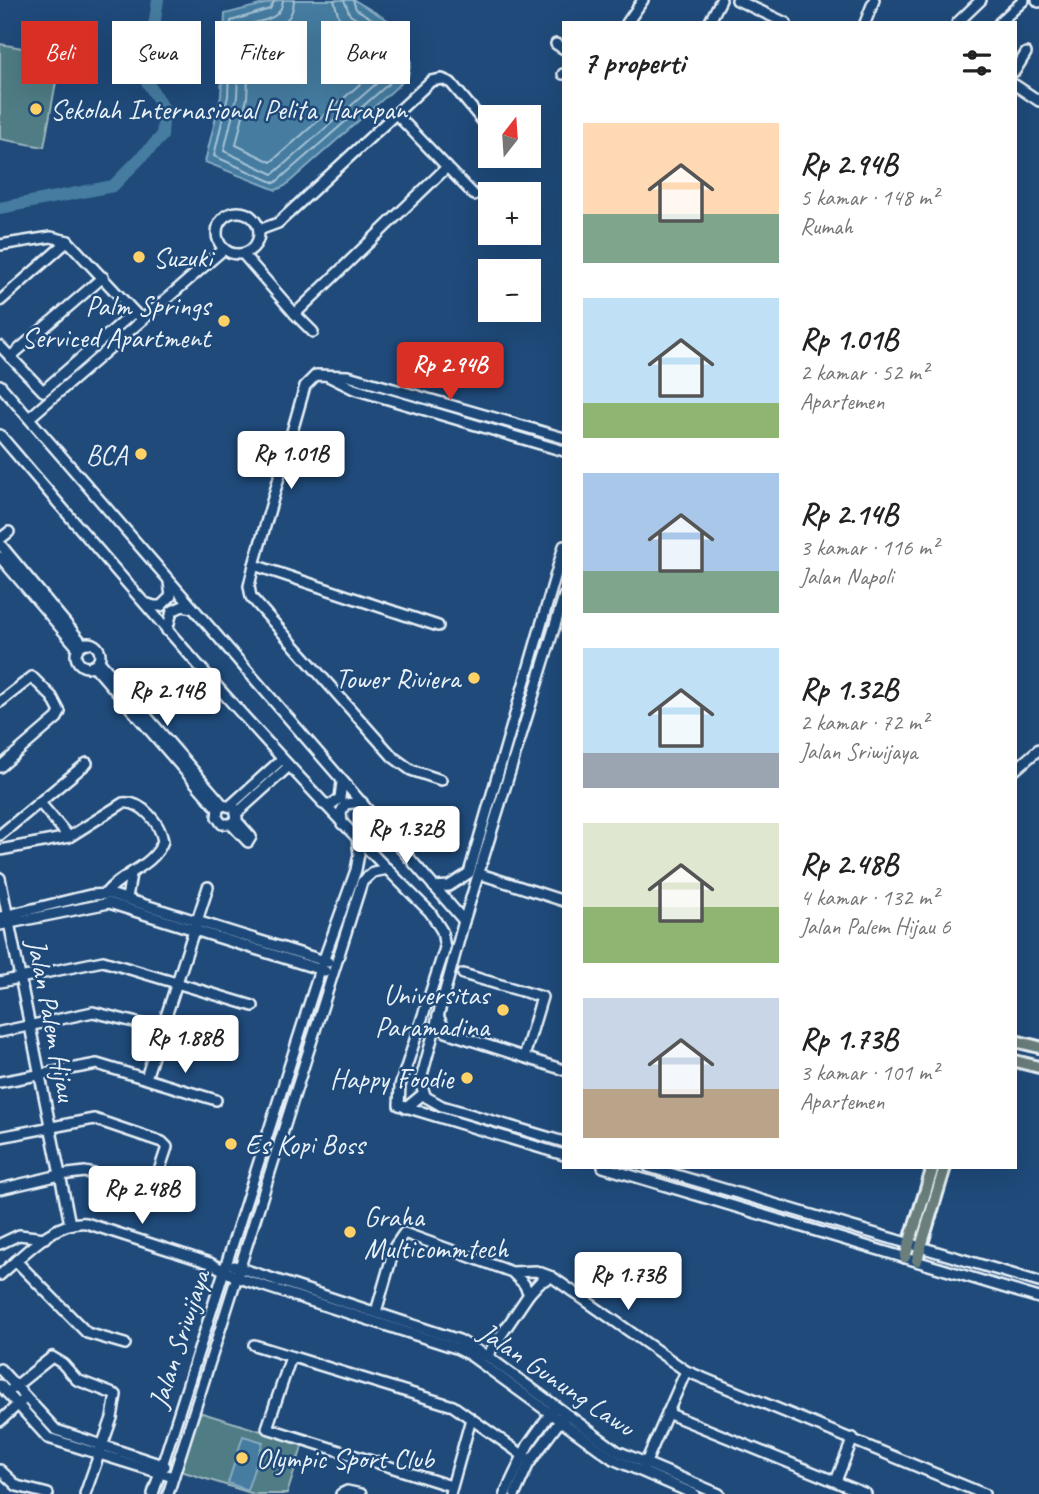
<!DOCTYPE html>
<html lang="id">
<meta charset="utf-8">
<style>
:root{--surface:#fff;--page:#f2f2f2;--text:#222;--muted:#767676;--accent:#d93025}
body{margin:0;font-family:Caveat,sans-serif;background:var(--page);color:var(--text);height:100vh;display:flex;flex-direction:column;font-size:26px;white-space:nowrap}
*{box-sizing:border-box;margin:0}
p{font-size:23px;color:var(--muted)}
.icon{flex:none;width:38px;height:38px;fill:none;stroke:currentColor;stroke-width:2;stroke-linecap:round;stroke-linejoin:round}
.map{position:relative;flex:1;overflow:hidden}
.side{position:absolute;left:562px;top:21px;width:455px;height:1148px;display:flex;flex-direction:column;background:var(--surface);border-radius:0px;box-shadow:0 7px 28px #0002}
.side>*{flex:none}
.guide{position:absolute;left:21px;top:21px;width:436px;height:63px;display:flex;gap:14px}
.needle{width:46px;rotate:17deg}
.controls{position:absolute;left:478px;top:105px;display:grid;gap:14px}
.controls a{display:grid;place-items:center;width:63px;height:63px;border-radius:0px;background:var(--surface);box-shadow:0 7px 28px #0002;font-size:35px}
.price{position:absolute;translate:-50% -60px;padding:0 16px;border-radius:7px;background:#fff;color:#222;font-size:23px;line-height:46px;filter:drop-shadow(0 2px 4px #0008)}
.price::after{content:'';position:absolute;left:50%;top:42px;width:21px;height:16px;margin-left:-10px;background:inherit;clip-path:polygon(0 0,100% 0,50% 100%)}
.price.selected{background:var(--accent);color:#fff}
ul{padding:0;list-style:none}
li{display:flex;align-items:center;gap:21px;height:175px;padding:0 21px}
li span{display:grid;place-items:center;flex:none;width:196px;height:140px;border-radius:0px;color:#555}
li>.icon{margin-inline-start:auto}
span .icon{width:84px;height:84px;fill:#fffc;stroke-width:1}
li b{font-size:30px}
h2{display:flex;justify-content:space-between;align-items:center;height:84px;padding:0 21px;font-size:30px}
.tag{padding:0 24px;border-radius:0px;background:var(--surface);box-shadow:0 7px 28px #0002;font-size:24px;line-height:63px}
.tag.selected{background:var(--accent);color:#fff}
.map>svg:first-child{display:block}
.green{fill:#4f7c85;stroke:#9cb6be;stroke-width:2}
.water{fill:#447ca0;stroke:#86abc3;stroke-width:2}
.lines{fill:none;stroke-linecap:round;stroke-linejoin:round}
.shore{stroke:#a6c2d5;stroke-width:2}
.river{stroke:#447ca0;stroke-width:12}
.minor-casing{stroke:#e8f1f8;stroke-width:14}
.major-casing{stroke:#e8f1f8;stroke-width:16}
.minor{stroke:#1f4a7a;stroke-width:9}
.major{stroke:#6b7f7c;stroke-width:10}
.poi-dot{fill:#ffd166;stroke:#1f4a7a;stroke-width:2.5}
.labels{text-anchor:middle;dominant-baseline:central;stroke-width:5;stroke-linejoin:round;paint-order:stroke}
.poi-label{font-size:28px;fill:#e8f1f8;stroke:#1f4a7a;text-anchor:start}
.street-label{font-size:28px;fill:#e8f1f8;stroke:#1f4a7a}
</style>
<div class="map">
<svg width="1039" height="1494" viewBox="0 0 1039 1494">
<rect width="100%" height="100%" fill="#1f4a7a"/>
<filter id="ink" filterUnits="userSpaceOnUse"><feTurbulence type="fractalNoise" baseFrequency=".0143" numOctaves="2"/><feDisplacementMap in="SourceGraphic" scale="14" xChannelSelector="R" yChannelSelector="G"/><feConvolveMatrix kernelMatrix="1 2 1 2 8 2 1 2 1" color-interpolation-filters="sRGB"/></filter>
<g filter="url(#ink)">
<g class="green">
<path d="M0 44 61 55 44 147 0 139Z"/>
<path d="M199 1412 303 1444 287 1494H254L181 1471Z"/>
</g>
<g class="water">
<path d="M280 0H354L401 28 411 62 408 77 285 186 276 190 205 162 221 96 225 14Z"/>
<path d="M243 1436 263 1442 247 1490 228 1483Z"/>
</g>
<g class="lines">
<g class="shore">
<path d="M275 0 270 9 231 21 228 96 214 156 275 183 401 73 404 62 395 33 356 9 353 0"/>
<path d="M283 0C281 24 256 19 240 28L237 97 224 151 273 174 393 69 395 62 387 38 350 15 344 0"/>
<path d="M294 0C293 31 267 23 250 37L247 98 236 145 271 162 384 63 378 44 339 18 334 0"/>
</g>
<path class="river" d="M0 208 113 186 162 136 164 109 146 80 158 0"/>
<g class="minor-casing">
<g id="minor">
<path d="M737 0 786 23"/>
<path d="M1037 0 1039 2"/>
<path d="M627 23 643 0"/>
<path d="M709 23 721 0"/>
<path d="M865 23 874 0"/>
<path d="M957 23 981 0"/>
<path d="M999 23 1024 0"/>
<path d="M556 44 564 49"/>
<path d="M1015 71 1026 53"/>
<path d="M563 74H564"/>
<path d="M1015 85 1039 101"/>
<path d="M447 167 474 195"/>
<circle cx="238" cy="233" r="21"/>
<path d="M259 230 278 223 431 81 442 79 451 83 490 130"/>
<path d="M0 245 51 237 68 241 138 316"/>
<path d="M243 254 295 314 447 167 396 114"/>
<path d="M0 301 68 241"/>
<path d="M295 314 313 332"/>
<path d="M0 346 43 391 134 312"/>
<path d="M10 357 103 277"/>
<path d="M328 376 354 389 564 451"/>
<path d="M0 385 464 921"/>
<path d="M29 418 224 249"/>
<path d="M0 435C139 598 277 761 430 912L442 931 445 948 400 1086 399 1105 564 1155"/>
<path d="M0 539 9 532"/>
<path d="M0 544 83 644"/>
<path d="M0 557 78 648"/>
<path d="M254 565 438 626"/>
<path d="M564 596 464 921 420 1083 426 1097 442 1106 564 1142"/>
<path d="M145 603 154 606H161L171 596 169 582"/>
<path d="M167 631 172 611 183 606 192 608"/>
<circle cx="88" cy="655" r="12"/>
<path d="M99 661 223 805 235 808 237 818 231 824H222L217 817 218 809 223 805"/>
<path d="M94 666 218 809"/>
<path d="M0 702 32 677 52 697 60 712 57 718 0 767"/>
<path d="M1015 770 1039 749"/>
<path d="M441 780 411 770 393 757 251 597 249 586 254 565 305 386 316 375 348 376 564 438"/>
<path d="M40 803 69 837"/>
<path d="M323 804H332L340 798 342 782"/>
<path d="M231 805 281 760"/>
<path d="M237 813 288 767"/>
<path d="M231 824 248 842 251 837 236 820"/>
<path d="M342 824 341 812 345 804 362 802"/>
<path d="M0 835 87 763"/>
<path d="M0 850 69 837 123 803C142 801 160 823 163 841 154 867 121 873 105 894"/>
<path d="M480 874 564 901"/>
<path d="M0 878 70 1224"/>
<path d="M434 887 449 886 469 873 564 546"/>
<path d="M127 898 131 874"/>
<path d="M0 917 90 895 110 894 328 962"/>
<path d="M0 925 109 903 325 971"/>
<path d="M463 974 542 997 524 1057"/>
<path d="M0 982 103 961 253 1006"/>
<path d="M438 1016 446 1032 564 1070"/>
<path d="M0 1032 93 1012 162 1029 233 1052"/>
<path d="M146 1078 208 887"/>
<path d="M0 1082 97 1064 216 1100"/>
<path d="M406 1108 423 1094"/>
<path d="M0 1137 94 1119 162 1142 167 1147 154 1186 85 1172 60 1175 0 1189"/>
<path d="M603 1167 1039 1298"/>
<path d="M649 1167 1039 1282"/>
<path d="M0 1244 19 1235 45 1238"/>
<path d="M16 1261 87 1333 125 1344"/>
<path d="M234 1266 459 1340 487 1356 617 1451 719 1494"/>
<path d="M0 1275C23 1256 54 1220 86 1223L210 1263 236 1277 456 1348 470 1355 613 1459 694 1494"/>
<path d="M552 1277 686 1371 984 1494"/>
<path d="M376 1312 395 1246 404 1233 512 1272 524 1284 529 1294 540 1282 552 1277 536 1271 512 1272"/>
<path d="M254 1345 453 1406 531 1461"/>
<path d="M487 1356 529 1294"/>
<path d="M291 1357 267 1428 451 1486"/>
<path d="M0 1369 56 1430 165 1466"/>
<path d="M0 1385 48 1438 173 1477"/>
<path d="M7 1393 52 1357 62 1363 77 1380 116 1395 112 1418 85 1494"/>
<path d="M667 1413 866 1494"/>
<path d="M0 1421 22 1401"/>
<path d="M643 1469 686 1371"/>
<path d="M0 1470 17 1486 48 1494"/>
<path d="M836 1481 853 1438"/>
<path d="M153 1494 320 970 356 870 359 854 357 838"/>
<path d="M168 1494 362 882 373 872 388 869"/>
<path d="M341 1494 347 1491 361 1494"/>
<path d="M450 1494 471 1419"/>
<path d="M505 1494 528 1445 552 1411"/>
<path d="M515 1494 529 1463 563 1417"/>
</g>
</g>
<g class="major-casing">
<g id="major">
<path d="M1015 1041 1039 1047"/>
<path d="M1015 1061 1039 1067"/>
<path d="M905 1257 933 1167"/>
<path d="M917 1260 945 1167"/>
</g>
</g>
<use href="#minor" class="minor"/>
<use href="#major" class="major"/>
</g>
</g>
<g class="poi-dot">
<circle cx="36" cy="109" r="7"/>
<circle cx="139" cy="257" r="7"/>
<circle cx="224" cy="321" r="7"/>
<circle cx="141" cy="454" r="7"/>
<circle cx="474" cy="678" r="7"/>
<circle cx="503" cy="1010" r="7"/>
<circle cx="467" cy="1078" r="7"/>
<circle cx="231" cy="1144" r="7"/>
<circle cx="350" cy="1232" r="7"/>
<circle cx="242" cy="1458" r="7"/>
</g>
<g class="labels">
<g class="poi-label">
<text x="50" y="109">Sekolah Internasional Pelita Harapan</text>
<text x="153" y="257">Suzuki</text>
<text x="210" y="305" text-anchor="end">Palm Springs<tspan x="210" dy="32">Serviced Apartment</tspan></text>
<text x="127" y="454" text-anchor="end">BCA</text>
<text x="460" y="678" text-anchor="end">Tower Riviera</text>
<text x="489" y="994" text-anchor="end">Universitas<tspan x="489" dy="32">Paramadina</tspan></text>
<text x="453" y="1078" text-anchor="end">Happy Foodie</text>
<text x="245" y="1144">Es Kopi Boss</text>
<text x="364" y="1216">Graha<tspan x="364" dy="32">Multicommtech</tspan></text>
<text x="256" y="1458">Olympic Sport Club</text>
</g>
<g class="street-label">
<text transform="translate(52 1020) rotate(79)">Jalan Palem Hijau</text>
<text transform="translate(179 1339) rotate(-72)">Jalan Sriwijaya</text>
<text transform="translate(557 1379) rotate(34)">Jalan Gunung Lawu</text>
</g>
</g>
</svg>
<div class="controls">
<a><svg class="needle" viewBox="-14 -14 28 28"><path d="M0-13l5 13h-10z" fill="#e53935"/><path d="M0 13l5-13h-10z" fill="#767676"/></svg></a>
<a>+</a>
<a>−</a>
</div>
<b class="price selected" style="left:450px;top:402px">Rp 2.94B</b>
<b class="price" style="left:291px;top:491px">Rp 1.01B</b>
<b class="price" style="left:167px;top:728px">Rp 2.14B</b>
<b class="price" style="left:406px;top:866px">Rp 1.32B</b>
<b class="price" style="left:185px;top:1075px">Rp 1.88B</b>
<b class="price" style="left:142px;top:1226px">Rp 2.48B</b>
<b class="price" style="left:628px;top:1312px">Rp 1.73B</b>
<div class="guide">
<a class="tag selected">Beli</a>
<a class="tag">Sewa</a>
<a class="tag">Filter</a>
<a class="tag">Baru</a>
</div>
<section class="side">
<h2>7 properti<svg class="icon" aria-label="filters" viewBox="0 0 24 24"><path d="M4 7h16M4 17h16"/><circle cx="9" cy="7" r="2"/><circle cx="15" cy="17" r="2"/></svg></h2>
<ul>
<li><span style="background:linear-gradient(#ffd9b3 65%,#7fa58c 0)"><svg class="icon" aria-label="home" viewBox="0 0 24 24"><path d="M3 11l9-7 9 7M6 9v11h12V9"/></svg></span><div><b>Rp 2.94B</b><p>5 kamar · 148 m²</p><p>Rumah</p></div></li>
<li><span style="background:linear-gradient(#bfe0f5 75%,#8fb573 0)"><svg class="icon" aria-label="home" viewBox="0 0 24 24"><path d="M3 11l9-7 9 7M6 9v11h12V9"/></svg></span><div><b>Rp 1.01B</b><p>2 kamar · 52 m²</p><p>Apartemen</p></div></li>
<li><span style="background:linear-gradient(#a9c7e8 70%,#7fa58c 0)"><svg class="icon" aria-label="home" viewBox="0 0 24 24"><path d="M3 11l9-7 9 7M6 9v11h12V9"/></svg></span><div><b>Rp 2.14B</b><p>3 kamar · 116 m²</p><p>Jalan Napoli</p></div></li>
<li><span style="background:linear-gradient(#bfe0f5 75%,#9aa5b1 0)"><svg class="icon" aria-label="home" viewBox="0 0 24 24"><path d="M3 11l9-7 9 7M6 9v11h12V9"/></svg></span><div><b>Rp 1.32B</b><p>2 kamar · 72 m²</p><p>Jalan Sriwijaya</p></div></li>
<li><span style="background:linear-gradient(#dfe7d0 60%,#8fb573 0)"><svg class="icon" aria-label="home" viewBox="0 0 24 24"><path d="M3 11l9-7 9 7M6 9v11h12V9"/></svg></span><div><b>Rp 2.48B</b><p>4 kamar · 132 m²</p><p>Jalan Palem Hijau 6</p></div></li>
<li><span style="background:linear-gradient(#c9d6e8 65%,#b9a48a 0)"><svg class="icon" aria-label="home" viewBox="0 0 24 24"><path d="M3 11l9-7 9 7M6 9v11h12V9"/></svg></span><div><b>Rp 1.73B</b><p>3 kamar · 101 m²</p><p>Apartemen</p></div></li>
</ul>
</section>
</div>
